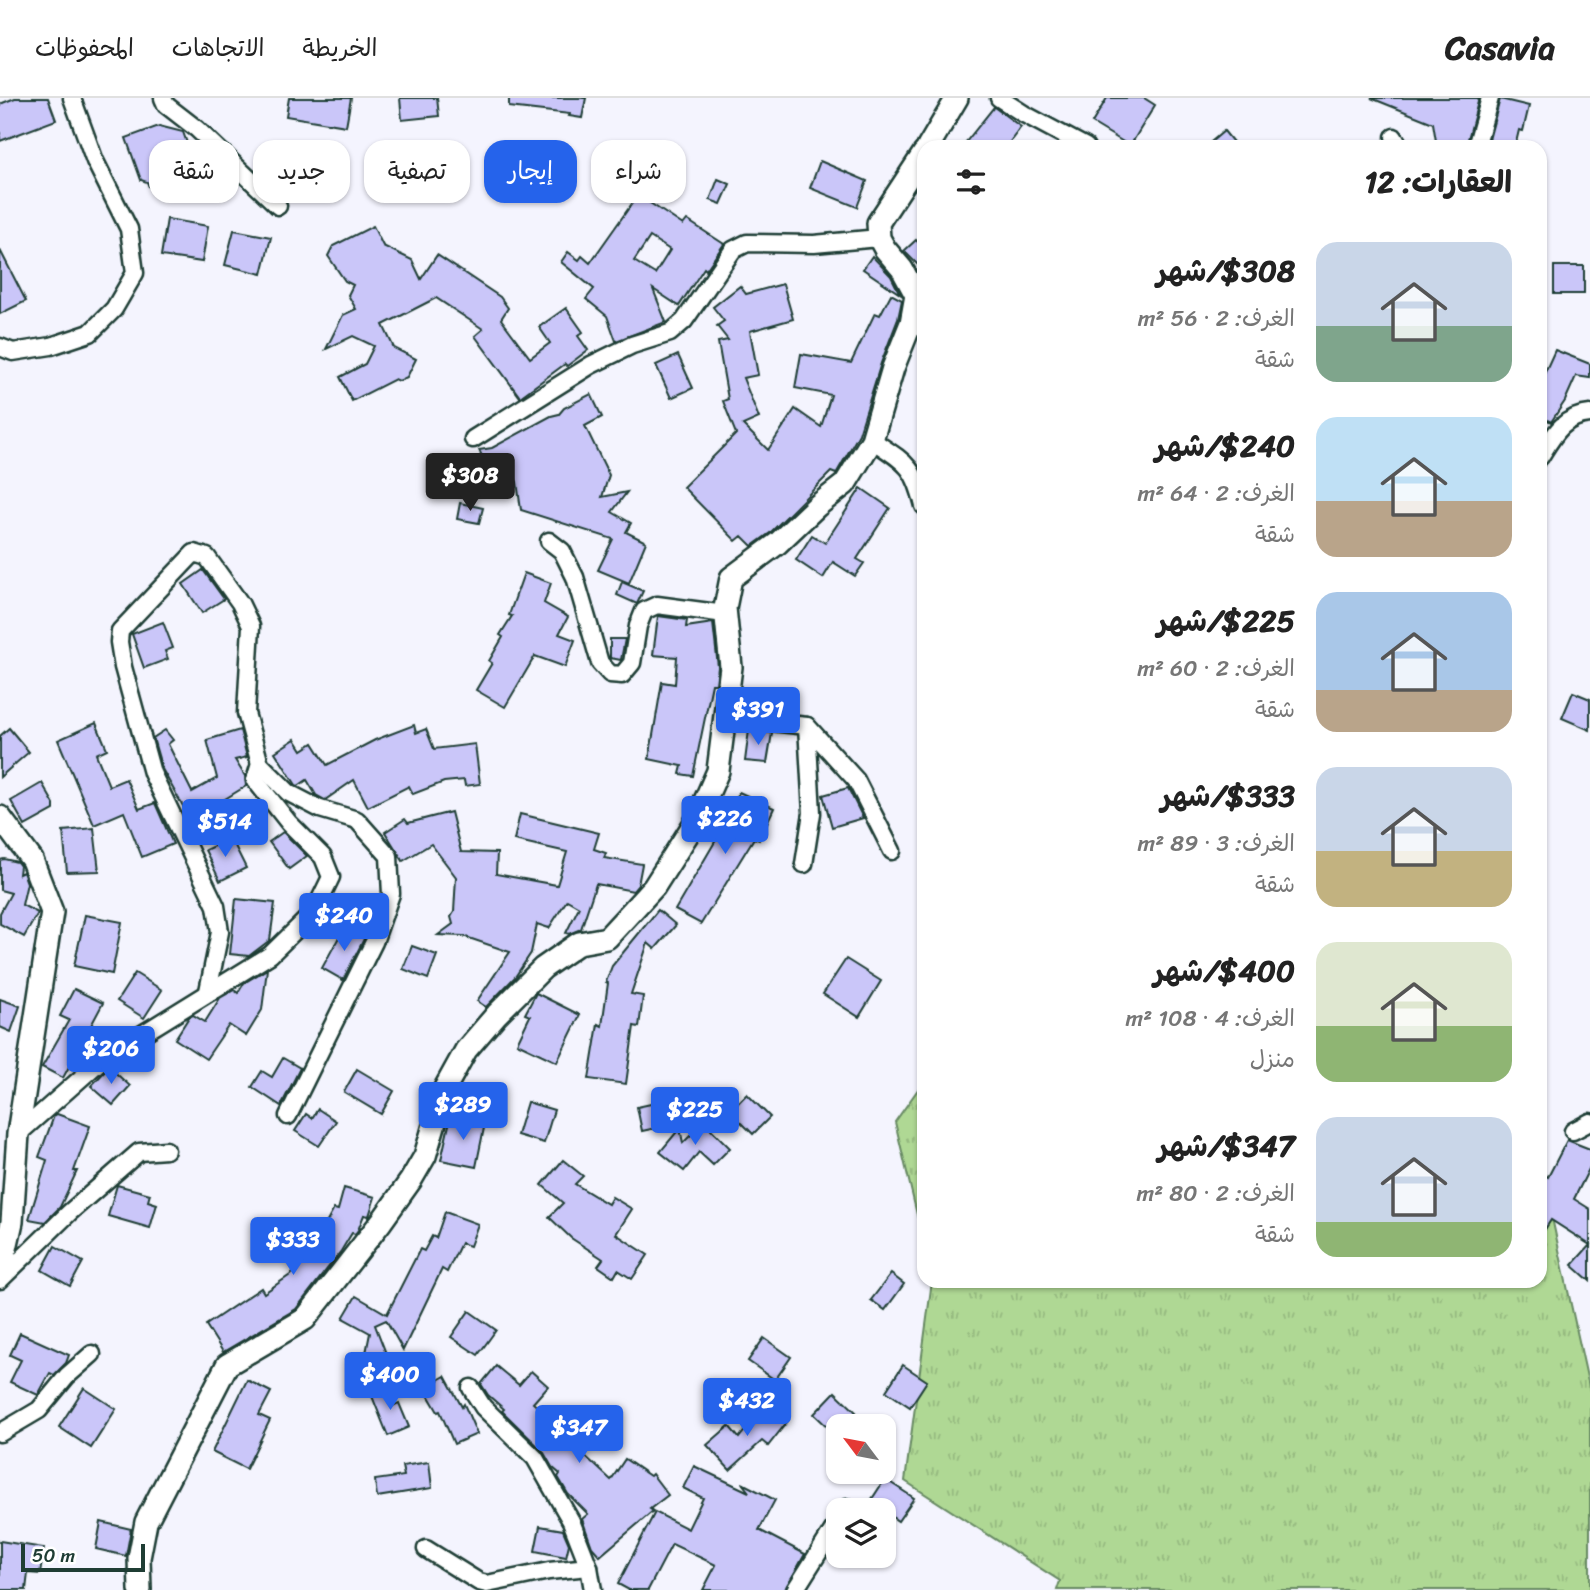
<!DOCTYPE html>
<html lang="ar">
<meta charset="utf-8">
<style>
:root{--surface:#fff;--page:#f6f6f6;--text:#222;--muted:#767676;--line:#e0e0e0;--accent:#2563eb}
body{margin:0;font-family:Sriracha,"Playpen Sans Arabic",sans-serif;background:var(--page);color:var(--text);direction:rtl;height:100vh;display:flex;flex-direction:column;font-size:26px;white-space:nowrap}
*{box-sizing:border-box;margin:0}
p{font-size:23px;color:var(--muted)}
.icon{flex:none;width:38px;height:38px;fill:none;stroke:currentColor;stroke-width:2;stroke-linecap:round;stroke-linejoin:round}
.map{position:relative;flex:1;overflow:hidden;direction:ltr}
.details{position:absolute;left:917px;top:42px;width:630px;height:1148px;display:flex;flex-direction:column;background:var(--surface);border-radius:21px;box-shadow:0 2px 5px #0004;direction:rtl}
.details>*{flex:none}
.top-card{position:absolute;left:21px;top:42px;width:665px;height:63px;direction:rtl;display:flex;gap:14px}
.needle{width:46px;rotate:302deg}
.controls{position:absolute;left:826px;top:1316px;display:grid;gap:14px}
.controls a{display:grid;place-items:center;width:70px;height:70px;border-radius:14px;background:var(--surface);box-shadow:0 2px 5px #0004;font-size:35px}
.scale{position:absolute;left:21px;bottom:18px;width:124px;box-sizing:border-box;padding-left:7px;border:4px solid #1f3d34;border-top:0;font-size:19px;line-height:24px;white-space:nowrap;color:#1f3d34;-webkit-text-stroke:5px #fff;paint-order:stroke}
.price{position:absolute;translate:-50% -60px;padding:0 16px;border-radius:7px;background:var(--accent);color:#fff;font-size:23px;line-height:46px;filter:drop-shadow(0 2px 4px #0008)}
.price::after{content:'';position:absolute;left:50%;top:42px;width:21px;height:16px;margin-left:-10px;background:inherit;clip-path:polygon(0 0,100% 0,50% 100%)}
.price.current{background:#222;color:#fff}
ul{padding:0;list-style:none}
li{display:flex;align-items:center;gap:21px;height:175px;padding:0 35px}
li span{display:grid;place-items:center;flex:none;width:196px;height:140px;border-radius:21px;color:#555}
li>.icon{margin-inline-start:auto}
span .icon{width:84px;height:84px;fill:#fffc;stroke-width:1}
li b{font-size:30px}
h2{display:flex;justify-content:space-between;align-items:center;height:84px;padding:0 35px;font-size:30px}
.chip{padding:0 24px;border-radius:21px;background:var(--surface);box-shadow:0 2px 5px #0004;font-size:24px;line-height:63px}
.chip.current{background:var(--accent);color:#fff}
header{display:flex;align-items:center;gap:42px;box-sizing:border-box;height:98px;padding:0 35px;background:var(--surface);border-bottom:2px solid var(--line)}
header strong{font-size:33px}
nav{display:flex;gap:38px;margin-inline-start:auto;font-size:24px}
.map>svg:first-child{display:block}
.grass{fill:url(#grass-tufts);stroke:#678a64;stroke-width:2}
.building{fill:#cac6f9;stroke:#1f3d34;stroke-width:2;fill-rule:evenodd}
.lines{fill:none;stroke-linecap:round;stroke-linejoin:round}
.street-casing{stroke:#1f3d34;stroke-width:21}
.secondary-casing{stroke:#1f3d34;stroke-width:26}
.street{stroke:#fff;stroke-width:16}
.secondary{stroke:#fff;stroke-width:21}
</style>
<header>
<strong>Casavia</strong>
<nav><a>الخريطة</a><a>الاتجاهات</a><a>المحفوظات</a></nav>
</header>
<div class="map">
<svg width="1590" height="1492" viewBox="0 0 1590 1492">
<defs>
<pattern id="grass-tufts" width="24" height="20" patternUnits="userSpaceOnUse" patternTransform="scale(1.75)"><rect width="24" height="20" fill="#afd894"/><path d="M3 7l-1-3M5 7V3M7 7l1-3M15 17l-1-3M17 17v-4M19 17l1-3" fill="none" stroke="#96ba80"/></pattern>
</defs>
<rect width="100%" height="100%" fill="#f4f4fe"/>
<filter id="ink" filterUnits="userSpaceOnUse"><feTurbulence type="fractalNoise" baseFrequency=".0143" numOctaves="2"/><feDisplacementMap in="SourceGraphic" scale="14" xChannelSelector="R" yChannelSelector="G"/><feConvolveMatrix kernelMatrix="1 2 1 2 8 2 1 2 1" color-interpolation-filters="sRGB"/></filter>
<g filter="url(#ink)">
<g class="grass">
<path d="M924 983V1146L895 1024Z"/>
<path d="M1540 1104 1552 1120 1590 1293V1492H1057L1060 1483 905 1383 932 1183H1540Z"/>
</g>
<g class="building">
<path d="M15 0H48L56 22 0 43V6Z"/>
<path d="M289 0H351L346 28 286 18Z"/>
<path d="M400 0H437L439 18 402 22Z"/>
<path d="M509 0H586L582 20 569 18 570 16 509 9Z"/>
<path d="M1107 0H1144L1155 7 1130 48 1092 25Z"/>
<path d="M1371 0H1479L1466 49H1437L1433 25Z"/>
<path d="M1500 1 1529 8 1523 33 1519 32 1515 49H1487Z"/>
<path d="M994 9 1021 29 1006 49H962Z"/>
<path d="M159 28 183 34 196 70 188 99 149 89 147 84 141 82 126 40Z"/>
<path d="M1224 33 1237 49H1205Z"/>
<path d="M820 63 867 83 857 109 810 90Z"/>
<path d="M718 81 730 86 721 106 710 102Z"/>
<path d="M638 97 683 127 687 122 724 146 706 172 704 170 679 208 653 191 666 224 616 243 607 218 586 201 594 191 561 164 568 154 579 162 582 158 590 165ZM650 139 670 152 655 176 634 163Z"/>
<path d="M167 121 208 128 202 164 161 158Z"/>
<path d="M373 128 383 148 412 162 421 181 437 157 500 199 508 210 501 221 530 260 550 245 539 229 566 210 583 234 578 238 588 252 567 268 565 266 520 299 475 238 483 231 436 200 383 227 394 250 416 261 407 279 399 283 395 281 352 303 340 279 365 266 374 248 353 238 326 251 343 217 356 211 348 197 353 187 345 183 328 158 333 148Z"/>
<path d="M234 132 271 139 262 176 225 167Z"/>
<path d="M916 142 924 150V160L919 168 904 153Z"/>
<path d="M0 152 26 203 0 216Z"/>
<path d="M872 158 891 178 900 196 863 171Z"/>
<rect x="1554" y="168" width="30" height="28"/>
<path d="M783 186 793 221 750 233 758 277 743 280 759 320 743 327 768 352 795 311 821 329 831 297 795 290 801 256 851 265 875 215 880 217 891 196 902 202 898 221 881 265 859 336 836 376 831 374 770 435 752 448 742 438 736 443 683 389 736 336 723 303 728 301 718 244 728 242 717 228 724 223 713 209 740 188 746 196Z"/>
<path d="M1555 252 1590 266V280L1576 278 1565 303 1551 324 1540 318V285Z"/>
<path d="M678 257 693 290 671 300 656 267Z"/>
<path d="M591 296 602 319 585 328 609 377 602 399 627 394 612 414 631 425 626 434 646 444 629 485 598 472 613 441 521 412 517 384 510 370 496 377 490 375 479 352 492 350 551 318 559 316 564 310Z"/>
<path d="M861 390 890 410 857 461 864 465 855 478 833 464 823 480 796 462 812 437 825 445Z"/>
<path d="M460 405 483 410 479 425 457 421Z"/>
<path d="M203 472 224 501 202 515 183 486Z"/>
<path d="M524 475 551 485 544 505 568 519 559 536 575 542 565 569 535 558 505 609 476 592 492 565 489 563 503 539 500 537 512 518 509 517Z"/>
<path d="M622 484 643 493 637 506 617 497Z"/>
<path d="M658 518 687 522 686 529 713 525 718 569 716 586H712L693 678 680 676 682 668 649 661 662 584 675 586 677 559 653 557Z"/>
<path d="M163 524 173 550 165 553 168 561 144 570 132 536Z"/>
<path d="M610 541H625L621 562 610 560Z"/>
<path d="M1573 594 1590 601V632L1562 620Z"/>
<path d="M96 625 107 651 96 656 109 688 126 681 139 711 155 705 173 746 142 759 124 714 94 727 58 642Z"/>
<path d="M414 627 416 635 426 631 434 651 475 646 480 686 465 688 464 682 444 684 413 696 409 688 368 709 354 682 325 702 316 697 307 682 298 688 296 687 275 654 295 641 302 652 313 645 327 667 375 642Z"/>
<path d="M9 630 29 654 0 679V638Z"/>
<path d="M165 632 173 642 168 646 192 694 217 680 207 642 240 632 247 659 235 662 245 678 246 688 225 701 228 706 193 726 162 671 153 640Z"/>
<path d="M749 632 772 635 767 665 745 663Z"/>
<path d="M42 685 54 706V712L25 728 11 703Z"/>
<path d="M848 690 863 720 832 729 823 697Z"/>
<path d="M739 694 774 710 759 742 754 740 701 826 675 812 723 730Z"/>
<path d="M451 714 461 754 497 755 496 776 557 787 567 754 514 742 520 716 599 735 594 751 606 755 604 760 642 766 638 787 633 793 596 786 581 831 569 836 566 835 579 809 567 802 549 830 537 826 531 855 515 879 486 909 477 903 510 854 463 838 438 837 453 826 451 819 454 814 456 779 431 746 403 763 385 734 405 721 408 725Z"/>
<path d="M94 730 99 773 67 774 63 733Z"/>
<path d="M283 734 307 758 289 771 269 744Z"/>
<path d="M231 740 246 770 220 783 205 752Z"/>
<path d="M4 761 17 764 20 768 19 776 23 774 27 785 22 807 38 815 24 839 0 826V815L11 795 0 792V762Z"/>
<path d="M236 801 275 805 270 842 249 858 230 856Z"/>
<path d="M658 812 676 827 655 851 648 845 631 896 643 898 639 929 634 928 626 986 589 981 598 926 602 928 608 885 606 884 612 868Z"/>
<path d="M85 817 122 824 112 876 74 868Z"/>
<path d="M345 828 365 839 343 882 322 870Z"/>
<path d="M412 848 437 857 428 881 403 871Z"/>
<path d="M846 861 881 883 859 919 823 896Z"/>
<path d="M267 871 262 912 246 938 229 927 206 961 175 941 189 919 193 917 205 924 220 900 234 892 238 895 244 885Z"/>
<path d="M135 875 162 892 144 920 117 903Z"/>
<path d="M74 891 103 905 63 980 42 969 69 922 60 918Z"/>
<path d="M536 895 580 917 557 964 517 945 530 918 525 916Z"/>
<path d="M0 901 20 908 11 934 0 929Z"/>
<path d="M283 960 300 970 281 1008 252 989 262 973 272 979Z"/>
<path d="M109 969 130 988 113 1007 91 988Z"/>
<path d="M357 971 394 993 381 1016 344 994Z"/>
<path d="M747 996 770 1019 753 1036 730 1013Z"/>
<path d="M674 1001 679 1025 642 1033 637 1009Z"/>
<path d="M527 1004 554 1012 544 1045 517 1037Z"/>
<path d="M318 1011 336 1023 319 1048 295 1033 306 1016 312 1020Z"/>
<path d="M57 1016 90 1028 74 1073H77L60 1109 45 1124 29 1121 47 1062 39 1059 54 1018Z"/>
<path d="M451 1018 485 1025 476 1069 441 1062Z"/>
<path d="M704 1024 730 1050 713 1067 699 1054 684 1073 660 1054 680 1030 683 1045Z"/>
<path d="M1567 1042 1590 1051V1069L1574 1101 1590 1111V1183L1572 1167 1590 1147 1551 1122 1540 1139V1074L1548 1079Z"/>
<path d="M563 1062 583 1078 575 1086 608 1106 612 1099 632 1111 616 1136 648 1157 632 1181 618 1172 614 1179 598 1168 603 1161 571 1140 549 1119 563 1105 542 1087Z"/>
<path d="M117 1087 150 1096 148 1103 157 1106 150 1130 108 1118Z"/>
<path d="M344 1090 375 1099 369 1118 364 1117 358 1132 355 1136 352 1135 341 1153 296 1211 223 1254 206 1227 261 1190 264 1195 296 1173 291 1166 311 1153 334 1111 338 1112Z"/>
<path d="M445 1114 478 1126 470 1148 461 1145 447 1174 442 1171 403 1252 386 1222 375 1227 397 1284 371 1278 372 1272 363 1270 370 1235 343 1220 356 1198 387 1216 420 1151 424 1153 432 1138 436 1140Z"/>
<path d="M55 1148 83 1164 70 1188 42 1172Z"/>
<path d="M891 1176 904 1186 885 1212 871 1202Z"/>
<path d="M469 1213 496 1232 478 1257 451 1239Z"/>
<path d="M20 1235 69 1257 66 1265 54 1277 50 1275 38 1297 10 1284 21 1262 10 1257Z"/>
<path d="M764 1240 791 1259 775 1282 748 1263Z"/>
<path d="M903 1267 927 1283 910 1309 886 1293Z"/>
<path d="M496 1268 519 1287 531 1273 548 1288 533 1305 587 1352 583 1356 611 1382 625 1361 650 1378 652 1376 668 1397 650 1411 653 1413 600 1458 592 1449 582 1421 588 1416 568 1396 558 1379 560 1376 552 1369 543 1353 502 1313 504 1311 488 1297 481 1286Z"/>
<path d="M445 1278 462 1309 464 1306 477 1336 454 1346 440 1313 438 1314 424 1290Z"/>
<path d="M247 1282 271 1294 259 1317 270 1322 246 1371 212 1354Z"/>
<path d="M396 1289 392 1308 399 1305 409 1329 388 1338 372 1298Z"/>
<path d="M84 1290 116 1311 91 1350 59 1329Z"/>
<path d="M835 1294 856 1314 843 1328H838L835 1336 814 1316Z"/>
<path d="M765 1307 787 1324 768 1348 762 1343 730 1372 707 1347 729 1328 739 1340Z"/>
<path d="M429 1364 432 1390 377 1399 375 1382 404 1378 402 1368Z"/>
<path d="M694 1368 749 1394 742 1385 775 1402 759 1432 805 1456 785 1492H703L716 1467 672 1446 648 1492H629L618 1486 655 1414 688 1431 703 1400 683 1390Z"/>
<path d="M885 1381 914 1400 898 1423 870 1404Z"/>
<path d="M101 1424 131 1431 126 1458 96 1451Z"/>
<path d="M540 1428 563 1432 569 1446 566 1459 535 1453Z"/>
<path d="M0 1443 44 1450 40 1476 28 1475 26 1492H0Z"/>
</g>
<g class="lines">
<g class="street-casing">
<g id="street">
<path d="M163 0 166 7 197 31 278 108"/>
<path d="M999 0 1024 16 1086 49"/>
<path d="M1394 39 1400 49"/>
<path d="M1476 49 1490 0"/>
<path d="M0 249 13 254 51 248 90 235 114 211 135 175 129 131 95 63 72 0"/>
<path d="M473 341 591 267 632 247 670 235 684 223 733 152 747 145 814 146 879 140"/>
<path d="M872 342C906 365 914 367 924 408"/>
<path d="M1540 359C1553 338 1563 318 1590 316"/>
<path d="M549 443 562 453 575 479 600 565 610 576 622 577 632 565 638 528 644 513 657 507 725 516"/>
<path d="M725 619 807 628 856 682 892 753"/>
<path d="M804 766 812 715 807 628"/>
<path d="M208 893 220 834 216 808 152 675 123 569 119 544 120 533 194 455 207 459 240 505 251 528 246 615 260 666 289 695 320 711 357 722 389 758 391 796 374 844 288 1018"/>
<path d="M1573 1033 1590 1024"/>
<path d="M18 1036 105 959 270 857 314 814 331 779 323 759 289 725 255 682 260 666"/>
<path d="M0 1182 70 1114 139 1054 166 1052"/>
<path d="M471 1290 483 1309 535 1360 571 1423 589 1469 593 1492"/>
<path d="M0 1335 39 1312 67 1278 92 1256"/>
<path d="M846 1412 847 1410"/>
<path d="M426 1451 479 1484 487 1486 549 1473 589 1469"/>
<path d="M795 1492 838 1424"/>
</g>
</g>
<g class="secondary-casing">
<g id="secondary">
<path d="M928 49 957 0"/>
<path d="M0 719 32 762 52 814 18 1036 12 1124 0 1177"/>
<path d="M140 1492 139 1460 146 1424 227 1267 305 1221 381 1124 411 1082 425 1058 445 990 466 952 497 916 543 870 579 845 607 840 654 789 696 723 718 673 731 569 725 510 731 480 778 445 817 408 845 386 872 342 893 270 911 225 916 197 902 171 885 151 879 140 878 125 924 55"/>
</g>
</g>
<use href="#street" class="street"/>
<use href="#secondary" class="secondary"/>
</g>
</g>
</svg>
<div class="controls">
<a><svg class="needle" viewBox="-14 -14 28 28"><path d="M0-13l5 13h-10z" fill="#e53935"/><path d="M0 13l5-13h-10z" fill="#767676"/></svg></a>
<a><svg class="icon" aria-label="layers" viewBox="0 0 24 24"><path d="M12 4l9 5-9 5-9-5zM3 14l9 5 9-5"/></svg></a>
</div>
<div class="scale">50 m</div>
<b class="price current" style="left:470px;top:415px">$308</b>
<b class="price" style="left:758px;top:649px">$391</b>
<b class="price" style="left:725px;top:758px">$226</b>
<b class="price" style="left:225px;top:761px">$514</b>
<b class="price" style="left:344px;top:855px">$240</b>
<b class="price" style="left:111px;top:988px">$206</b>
<b class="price" style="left:463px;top:1044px">$289</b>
<b class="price" style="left:695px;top:1049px">$225</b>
<b class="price" style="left:293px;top:1179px">$333</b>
<b class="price" style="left:390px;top:1314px">$400</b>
<b class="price" style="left:747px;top:1340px">$432</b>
<b class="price" style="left:579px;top:1367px">$347</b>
<div class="top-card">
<a class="chip">شراء</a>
<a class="chip current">إيجار</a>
<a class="chip">تصفية</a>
<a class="chip">جديد</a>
<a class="chip">شقة</a>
</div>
<section class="details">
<h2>العقارات: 12<svg class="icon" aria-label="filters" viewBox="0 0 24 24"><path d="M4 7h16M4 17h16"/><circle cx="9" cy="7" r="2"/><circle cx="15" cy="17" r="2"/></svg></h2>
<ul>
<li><span style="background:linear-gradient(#c9d6e8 60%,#7fa58c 0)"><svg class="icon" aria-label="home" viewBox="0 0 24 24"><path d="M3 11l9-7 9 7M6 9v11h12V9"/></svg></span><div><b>$308/شهر</b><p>الغرف: 2 · 56 m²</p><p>شقة</p></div></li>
<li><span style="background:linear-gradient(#bfe0f5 60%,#b9a48a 0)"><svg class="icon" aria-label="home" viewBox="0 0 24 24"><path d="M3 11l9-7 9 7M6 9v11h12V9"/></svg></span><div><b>$240/شهر</b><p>الغرف: 2 · 64 m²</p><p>شقة</p></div></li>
<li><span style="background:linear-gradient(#a9c7e8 70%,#b9a48a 0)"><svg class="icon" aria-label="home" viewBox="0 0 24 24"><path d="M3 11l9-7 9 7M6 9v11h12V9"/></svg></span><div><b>$225/شهر</b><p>الغرف: 2 · 60 m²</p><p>شقة</p></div></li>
<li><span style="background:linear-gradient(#c9d6e8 60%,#c2b280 0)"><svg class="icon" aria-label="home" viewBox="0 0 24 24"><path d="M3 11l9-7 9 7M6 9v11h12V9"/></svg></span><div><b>$333/شهر</b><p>الغرف: 3 · 89 m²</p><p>شقة</p></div></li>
<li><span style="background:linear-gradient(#dfe7d0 60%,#8fb573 0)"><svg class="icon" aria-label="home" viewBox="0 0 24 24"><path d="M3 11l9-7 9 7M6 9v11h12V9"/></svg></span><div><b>$400/شهر</b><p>الغرف: 4 · 108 m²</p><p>منزل</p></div></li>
<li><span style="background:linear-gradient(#c9d6e8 75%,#8fb573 0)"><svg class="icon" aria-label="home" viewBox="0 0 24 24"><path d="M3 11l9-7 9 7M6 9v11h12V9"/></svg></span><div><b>$347/شهر</b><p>الغرف: 2 · 80 m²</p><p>شقة</p></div></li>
</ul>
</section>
</div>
